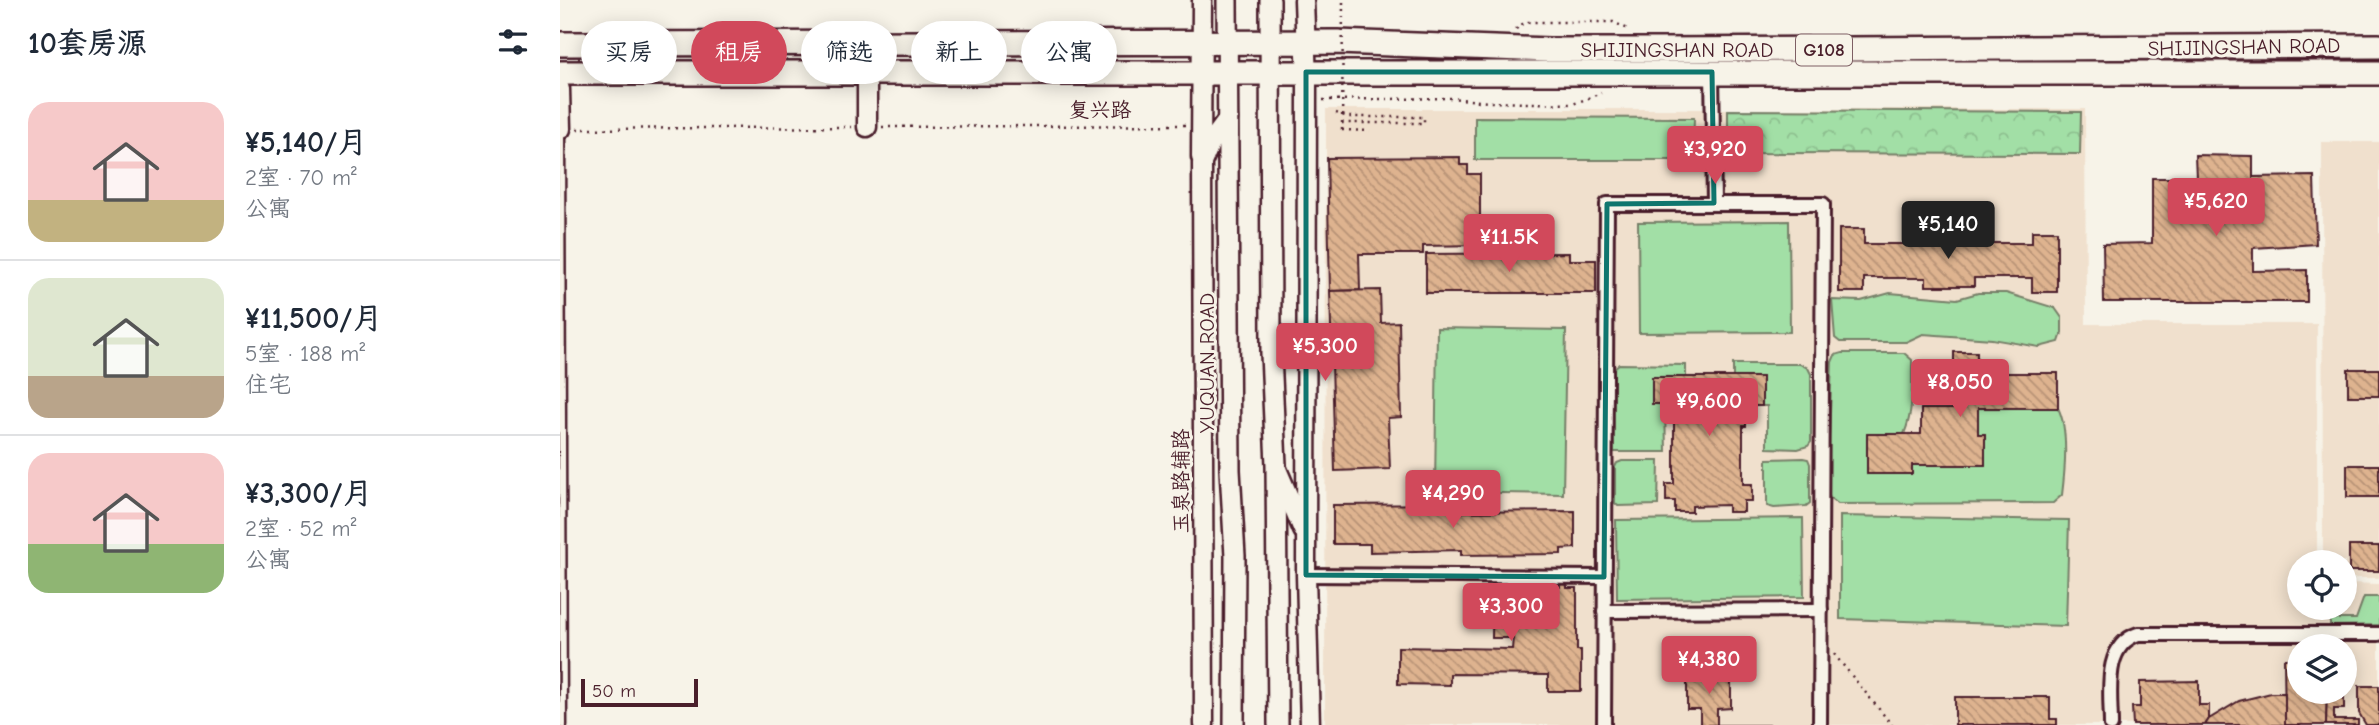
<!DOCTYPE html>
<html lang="zh">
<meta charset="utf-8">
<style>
:root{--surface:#fff;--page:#f6f6f7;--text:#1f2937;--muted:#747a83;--line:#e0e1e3;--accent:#d1495b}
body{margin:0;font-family:"Comic Neue","LXGW WenKai TC",sans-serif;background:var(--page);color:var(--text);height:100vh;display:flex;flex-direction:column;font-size:26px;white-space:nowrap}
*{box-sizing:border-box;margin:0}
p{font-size:23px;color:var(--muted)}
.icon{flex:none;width:38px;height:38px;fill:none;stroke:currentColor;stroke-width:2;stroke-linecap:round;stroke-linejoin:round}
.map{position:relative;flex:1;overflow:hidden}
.panel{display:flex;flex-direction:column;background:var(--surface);width:560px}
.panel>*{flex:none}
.top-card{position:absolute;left:21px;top:21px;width:665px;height:63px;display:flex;gap:14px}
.buttons{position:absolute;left:1727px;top:550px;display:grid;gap:14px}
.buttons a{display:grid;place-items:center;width:70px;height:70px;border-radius:50%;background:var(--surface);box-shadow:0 4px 18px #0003;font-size:35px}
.scale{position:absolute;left:21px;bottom:18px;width:117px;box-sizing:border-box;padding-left:7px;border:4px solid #4a1f2b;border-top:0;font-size:19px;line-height:24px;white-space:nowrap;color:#4a1f2b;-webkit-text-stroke:5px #f7f3e8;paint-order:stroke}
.price{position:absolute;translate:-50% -60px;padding:0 16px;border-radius:7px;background:var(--accent);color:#fff;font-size:23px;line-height:46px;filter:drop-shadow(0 2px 4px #0008)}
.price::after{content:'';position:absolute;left:50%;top:42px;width:21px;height:16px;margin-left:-10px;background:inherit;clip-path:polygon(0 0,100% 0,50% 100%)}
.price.on{background:#222;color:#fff}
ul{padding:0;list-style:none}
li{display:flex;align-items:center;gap:21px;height:175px;padding:0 28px}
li+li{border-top:2px solid var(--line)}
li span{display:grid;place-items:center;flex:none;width:196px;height:140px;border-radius:21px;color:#555}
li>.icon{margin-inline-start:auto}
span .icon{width:84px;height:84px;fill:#fffc;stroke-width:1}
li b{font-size:30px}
h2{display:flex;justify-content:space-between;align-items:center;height:84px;padding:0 28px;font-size:30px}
.tag{padding:0 24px;border-radius:32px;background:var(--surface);box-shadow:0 4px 18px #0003;font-size:24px;line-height:63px}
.tag.on{background:var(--accent);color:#fff}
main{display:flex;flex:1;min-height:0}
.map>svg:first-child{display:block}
.built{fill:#f0e0cd;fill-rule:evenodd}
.green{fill:#a2dfa6;stroke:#767f68;stroke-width:2}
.forest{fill:url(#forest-crowns);stroke:#767f68;stroke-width:2}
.building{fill:url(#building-back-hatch);stroke:#4a1f2b;stroke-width:2}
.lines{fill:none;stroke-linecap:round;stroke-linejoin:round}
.lane-casing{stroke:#4a1f2b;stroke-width:11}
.street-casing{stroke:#4a1f2b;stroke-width:18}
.secondary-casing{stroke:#4a1f2b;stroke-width:23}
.primary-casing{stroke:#4a1f2b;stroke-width:24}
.highway-casing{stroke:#4a1f2b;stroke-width:28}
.path{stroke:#4a1f2b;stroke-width:2.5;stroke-dasharray:2 5;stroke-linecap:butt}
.lane{stroke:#f7f3e8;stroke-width:6}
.street{stroke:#f7f3e8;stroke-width:12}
.secondary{stroke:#f7f3e8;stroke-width:18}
.primary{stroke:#f7f3e8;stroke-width:19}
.highway{stroke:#f7f3e8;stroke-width:23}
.path-bridge{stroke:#4a1f2b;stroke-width:2.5;stroke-dasharray:2 5;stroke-linecap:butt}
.marked{fill:none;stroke:#0f766e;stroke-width:5;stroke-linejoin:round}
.labels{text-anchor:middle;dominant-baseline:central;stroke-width:6;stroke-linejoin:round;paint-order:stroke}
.shield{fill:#f7f3e8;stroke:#7e5f64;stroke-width:2}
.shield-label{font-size:19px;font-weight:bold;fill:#4a1f2b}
.street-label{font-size:21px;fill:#4a1f2b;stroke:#f7f3e8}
</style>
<main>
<section class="panel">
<h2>10套房源<svg class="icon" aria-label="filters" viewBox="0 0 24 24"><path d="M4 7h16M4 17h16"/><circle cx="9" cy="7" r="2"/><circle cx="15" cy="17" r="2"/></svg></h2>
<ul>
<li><span style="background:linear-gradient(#f6c9c9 70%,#c2b280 0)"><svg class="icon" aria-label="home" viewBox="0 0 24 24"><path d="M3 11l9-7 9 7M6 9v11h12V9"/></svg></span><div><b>¥5,140/月</b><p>2室 · 70 m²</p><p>公寓</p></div></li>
<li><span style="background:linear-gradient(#dfe7d0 70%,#b9a48a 0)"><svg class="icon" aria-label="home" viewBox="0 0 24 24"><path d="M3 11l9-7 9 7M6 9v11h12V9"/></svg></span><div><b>¥11,500/月</b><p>5室 · 188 m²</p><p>住宅</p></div></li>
<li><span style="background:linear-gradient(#f6c9c9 65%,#8fb573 0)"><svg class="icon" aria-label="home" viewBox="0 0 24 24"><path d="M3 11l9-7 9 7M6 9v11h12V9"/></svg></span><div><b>¥3,300/月</b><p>2室 · 52 m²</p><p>公寓</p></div></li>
</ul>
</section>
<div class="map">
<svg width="1819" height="725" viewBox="0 0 1819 725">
<defs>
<pattern id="forest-crowns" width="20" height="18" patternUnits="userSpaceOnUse" patternTransform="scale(1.75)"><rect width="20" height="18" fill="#a2dfa6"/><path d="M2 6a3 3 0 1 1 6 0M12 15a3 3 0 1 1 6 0" fill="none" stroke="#8dbf8f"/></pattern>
<pattern id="building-back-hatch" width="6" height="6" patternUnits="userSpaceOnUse" patternTransform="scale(1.75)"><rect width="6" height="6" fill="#deb38f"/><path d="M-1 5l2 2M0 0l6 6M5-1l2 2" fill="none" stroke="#b69175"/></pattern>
</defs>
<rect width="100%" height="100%" fill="#f7f3e8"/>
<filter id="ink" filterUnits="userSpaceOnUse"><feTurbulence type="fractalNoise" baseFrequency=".0143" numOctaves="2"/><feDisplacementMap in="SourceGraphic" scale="14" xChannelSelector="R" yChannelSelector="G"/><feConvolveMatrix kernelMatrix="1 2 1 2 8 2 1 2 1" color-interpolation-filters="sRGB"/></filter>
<g filter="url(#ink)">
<g class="built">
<path d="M766 109H1525L1526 324H1757V562H1740V607H1785V583L1819 584V725H765ZM1740 646H1785V691H1740Z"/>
<path d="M1762 142H1819V578H1785V562H1763Z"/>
</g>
<g class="green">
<path d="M915 117 1134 118 1133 150H1114V160H915Z"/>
<path d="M1229 221 1230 332 1079 333 1078 222Z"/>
<path d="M1330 293 1397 299 1418 293H1446L1495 308 1502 318V333L1499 342 1479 347 1432 339 1363 334 1346 342H1280L1275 338 1272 300 1301 301Z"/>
<path d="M877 328 1006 330 1003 494 875 492Z"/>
<path d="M1282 353H1344L1352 360C1352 386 1354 410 1344 434H1307V474L1352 465H1424L1425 435 1418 434V408H1498C1509 429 1505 471 1502 495L1493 503 1278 504 1270 498 1267 490 1272 362 1275 355Z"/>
<path d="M1059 364 1126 365V377L1105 404 1106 452H1054L1052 377 1054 368Z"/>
<path d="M1173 364H1240L1248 368 1251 374V442L1248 446 1238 449 1207 448V406H1202V377H1173Z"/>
<path d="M1243 458 1248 459 1250 464V503L1246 506 1214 508 1207 506V459Z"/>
<path d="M1062 461H1099L1098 505 1058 506 1055 503V467L1057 463Z"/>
<path d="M1280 516 1509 520 1506 626 1280 619Z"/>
<path d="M1243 518 1244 597 1057 599 1056 520Z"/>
<path d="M1804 597H1819V625L1770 626V619H1796Z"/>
</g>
<path class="forest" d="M1168 110 1521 112 1520 154 1168 153Z"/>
<g class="building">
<path d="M1635 155 1693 156V177L1754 176 1756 244 1693 248V271L1747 270V302H1544L1543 244 1592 243V178H1636Z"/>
<path d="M900 157V165H908V174H920V245L863 246V254H799L800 290 770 291 767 158Z"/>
<path d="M1279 229H1304V244H1365V236H1414V243H1472V231H1497V292H1472V278H1414V286H1366V278H1304V292H1279Z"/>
<path d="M1009 253V260H1036V293H866V254Z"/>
<path d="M820 290 821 323 839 322 841 417 828 418 830 469 775 471 770 291Z"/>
<path d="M1394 352H1417V373H1498V408H1418V434H1425V465H1352V474H1307V434H1361V409H1393V400H1384V379H1394Z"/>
<rect x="1788" y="369" width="31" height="27"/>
<path d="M1092 377H1202V406H1186V426H1183V484H1192V501H1184V512H1168V505L1132 506V512H1115V501H1106V484H1114V404H1092Z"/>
<rect x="1787" y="465" width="32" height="32"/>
<path d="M898 504V512L1015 511V548L1001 549V554L901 555V550L810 552V544H773V505Z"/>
<rect x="1789" y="546" width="30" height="25"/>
<path d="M1000 583 1007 584V588H1017V650H1021V691H988V675L890 674V685L838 684V647L952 649 953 638H932L933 586 1000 587Z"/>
<path d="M1724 659H1740V691H1767L1766 725H1725Z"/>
<path d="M1127 676H1171V708L1157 709V725H1226H1140V709H1127Z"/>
<path d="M1639 681V705H1649V719L1645 725H1573L1572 707H1580V682Z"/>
<path d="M1799 686H1819V725H1806L1799 713Z"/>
<path d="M1711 693H1725V725H1645L1649 719 1679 701Z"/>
<path d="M1767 693H1784V709H1774V720H1798V725H1766Z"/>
<path d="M1395 697H1490V719H1497V725H1395Z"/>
</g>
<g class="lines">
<g class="lane-casing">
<path id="lane" d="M1 132 3 725"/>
</g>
<g class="street-casing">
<g id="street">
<path d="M1152 72 1154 203"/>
<path d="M746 575 1044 577"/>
<path d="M1044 611 1261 610"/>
<path d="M1044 725 1047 204H1263L1260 725"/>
<path d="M1551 725C1551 694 1542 646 1578 634H1819"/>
</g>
</g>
<g class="secondary-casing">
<g id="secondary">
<path d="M744 0 747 81 746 575 750 725"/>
<path d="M307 73V127"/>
<path d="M0 89 1 129"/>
<path d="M641 157 642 0"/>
<path d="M717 469 743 530"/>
<path d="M644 725 642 163 651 142 668 119"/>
</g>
</g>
<g class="primary-casing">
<g id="primary">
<path d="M667 0 670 470 675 556 674 725"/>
<path d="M710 0 711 354 716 465 718 725"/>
</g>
</g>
<g class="highway-casing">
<g id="highway">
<path d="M0 44 778 42 989 50H1100L1819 46"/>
<path d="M0 73H1819"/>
</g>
</g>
<g class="path">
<path d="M956 29 965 22H1053L1068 29"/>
<path d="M763 100 890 98 929 102 1013 104 1041 93"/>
<path d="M776 113 788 117H864V123H782"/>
<path d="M322 127 627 125"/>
<path d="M17 129 291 127"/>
<path d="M782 130 810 131"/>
<path d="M1274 654 1332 725"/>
</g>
<use href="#lane" class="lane"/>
<use href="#street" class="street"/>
<use href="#secondary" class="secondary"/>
<use href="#primary" class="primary"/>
<use href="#highway" class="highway"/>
<path class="path-bridge" d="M782 130 783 0"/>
</g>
</g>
<path class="marked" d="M746 72H1152L1154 203 1047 204 1044 577 746 575Z"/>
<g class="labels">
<rect class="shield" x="1236" y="34.5" width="56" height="31" rx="5"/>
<g class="shield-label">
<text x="1264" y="50">G108</text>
</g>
<g class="street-label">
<text transform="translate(1684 47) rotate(-1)">SHIJINGSHAN ROAD</text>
<text x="1117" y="50">SHIJINGSHAN ROAD</text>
<text x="540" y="110">复兴路</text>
<text transform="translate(647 363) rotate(-90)">YUQUAN ROAD</text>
<text transform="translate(621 481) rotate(-90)">玉泉路辅路</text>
</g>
</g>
</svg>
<div class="buttons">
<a><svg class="icon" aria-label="locate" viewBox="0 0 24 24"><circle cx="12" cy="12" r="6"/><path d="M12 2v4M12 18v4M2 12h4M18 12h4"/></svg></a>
<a><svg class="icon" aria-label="layers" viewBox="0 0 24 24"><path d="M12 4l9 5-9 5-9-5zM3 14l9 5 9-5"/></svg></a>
</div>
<div class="scale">50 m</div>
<b class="price" style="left:1155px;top:186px">¥3,920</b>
<b class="price" style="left:1656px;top:238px">¥5,620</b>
<b class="price on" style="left:1388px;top:261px">¥5,140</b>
<b class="price" style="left:949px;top:274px">¥11.5K</b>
<b class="price" style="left:765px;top:383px">¥5,300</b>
<b class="price" style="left:1400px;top:419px">¥8,050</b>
<b class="price" style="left:1149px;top:438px">¥9,600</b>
<b class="price" style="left:893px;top:530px">¥4,290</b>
<b class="price" style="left:951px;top:643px">¥3,300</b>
<b class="price" style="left:1149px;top:696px">¥4,380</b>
<div class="top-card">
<a class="tag">买房</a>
<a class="tag on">租房</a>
<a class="tag">筛选</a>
<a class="tag">新上</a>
<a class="tag">公寓</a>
</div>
</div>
</main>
